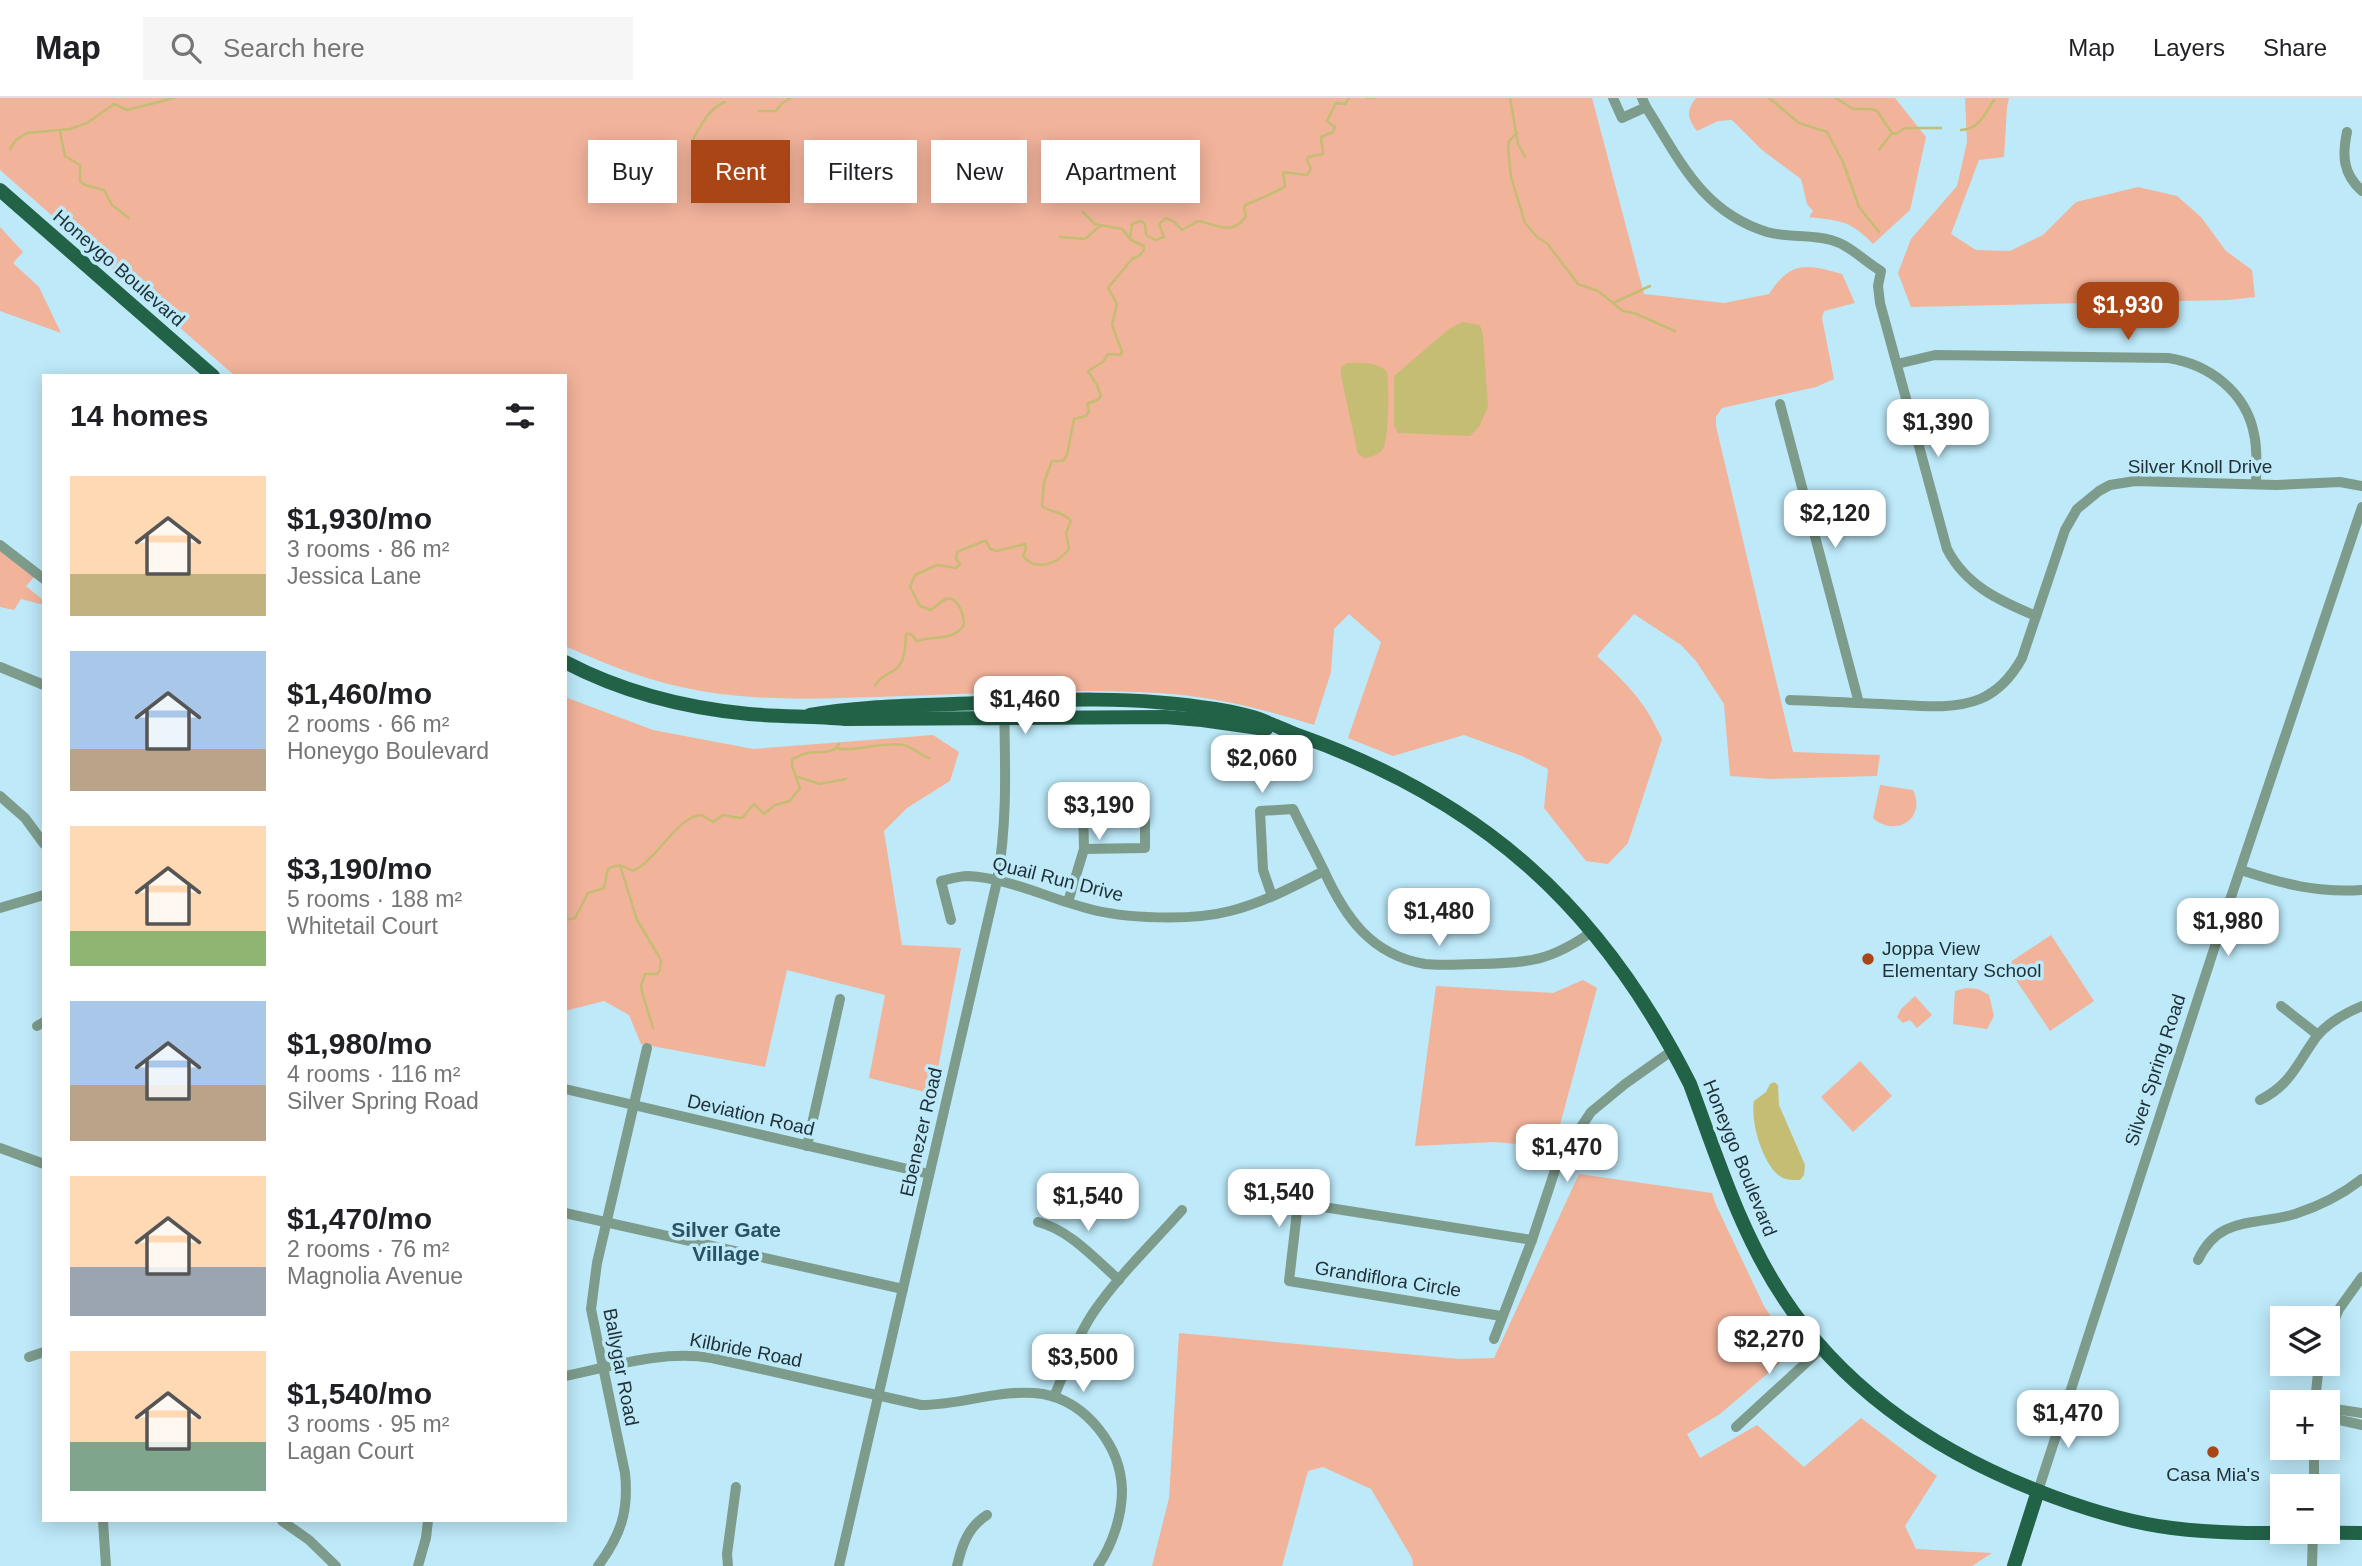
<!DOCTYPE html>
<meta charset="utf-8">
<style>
:root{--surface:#fff;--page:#f6f6f6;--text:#202124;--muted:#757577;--line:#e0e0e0;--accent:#aa4515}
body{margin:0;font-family:Helvetica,sans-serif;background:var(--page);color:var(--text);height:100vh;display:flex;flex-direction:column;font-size:26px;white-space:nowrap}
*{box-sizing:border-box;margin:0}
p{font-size:23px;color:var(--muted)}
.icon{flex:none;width:38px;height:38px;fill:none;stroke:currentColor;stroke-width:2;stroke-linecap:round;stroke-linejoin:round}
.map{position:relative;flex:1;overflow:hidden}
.details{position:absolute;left:42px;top:276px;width:525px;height:1148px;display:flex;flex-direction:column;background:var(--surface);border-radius:0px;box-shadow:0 4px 18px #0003}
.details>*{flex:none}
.top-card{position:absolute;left:588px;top:42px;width:665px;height:63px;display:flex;gap:14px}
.tools{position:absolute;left:2270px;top:1208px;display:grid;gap:14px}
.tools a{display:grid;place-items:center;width:70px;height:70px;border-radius:0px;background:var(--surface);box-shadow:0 4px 18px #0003;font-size:35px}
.price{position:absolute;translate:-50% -60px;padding:0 16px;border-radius:14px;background:#fff;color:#222;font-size:23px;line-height:46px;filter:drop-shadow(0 2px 4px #0008)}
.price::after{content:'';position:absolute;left:50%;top:42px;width:21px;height:16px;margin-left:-10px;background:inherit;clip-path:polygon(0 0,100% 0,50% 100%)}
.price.selected{background:var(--accent);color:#fff}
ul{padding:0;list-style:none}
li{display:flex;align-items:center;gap:21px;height:175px;padding:0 28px}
li span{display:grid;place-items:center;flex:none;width:196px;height:140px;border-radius:0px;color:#555}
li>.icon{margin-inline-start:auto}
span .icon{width:84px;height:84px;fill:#fffc;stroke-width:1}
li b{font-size:30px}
h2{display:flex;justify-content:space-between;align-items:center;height:84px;padding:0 28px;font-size:30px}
.chip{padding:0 24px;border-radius:0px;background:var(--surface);box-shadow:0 4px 18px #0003;font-size:24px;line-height:63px}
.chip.selected{background:var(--accent);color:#fff}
header{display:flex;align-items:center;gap:42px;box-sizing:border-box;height:98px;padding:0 35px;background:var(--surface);border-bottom:2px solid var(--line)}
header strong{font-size:33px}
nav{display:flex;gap:38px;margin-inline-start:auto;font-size:24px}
.search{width:490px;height:63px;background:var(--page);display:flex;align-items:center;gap:18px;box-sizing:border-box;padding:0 24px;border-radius:0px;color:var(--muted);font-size:26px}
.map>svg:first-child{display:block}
.green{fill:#f2b39b}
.water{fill:#c5bd74}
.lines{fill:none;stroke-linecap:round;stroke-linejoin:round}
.stream{stroke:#c5bd74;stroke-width:2.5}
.minor{stroke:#7d9c8c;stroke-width:10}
.major{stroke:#226348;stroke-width:14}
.poi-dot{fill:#aa4515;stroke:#bde9f9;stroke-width:2.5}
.labels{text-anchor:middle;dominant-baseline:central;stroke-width:7;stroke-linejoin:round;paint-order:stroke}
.street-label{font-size:19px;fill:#1f3036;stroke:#bde9f9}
.poi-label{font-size:19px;fill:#1f3036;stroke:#bde9f9;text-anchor:start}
.neighbourhood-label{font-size:21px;font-weight:bold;fill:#2a5260;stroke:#bde9f9}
</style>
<header>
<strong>Map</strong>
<div class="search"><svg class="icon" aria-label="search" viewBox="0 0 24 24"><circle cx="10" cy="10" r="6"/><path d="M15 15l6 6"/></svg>Search here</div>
<nav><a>Map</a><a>Layers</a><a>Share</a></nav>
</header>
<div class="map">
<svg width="2362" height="1468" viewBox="0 0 2362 1468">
<rect width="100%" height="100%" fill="#bde9f9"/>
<g class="green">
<path d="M0 0H1592L1644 196 1724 205 1769 196C1791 162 1807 166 1842 176L1855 205 1824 213 1822 220 1834 281 1816 289 1722 310 1716 319V328L1793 654 1880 657 1877 678 1772 681 1730 678 1724 606 1696 563 1681 547 1634 516 1597 558C1628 587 1644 602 1662 641L1628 745 1608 766 1586 763 1544 710 1548 671 1522 658 1464 637 1393 658 1348 640 1381 544 1349 516 1334 531 1331 574 1314 627C1264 611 1211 598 1158 595 1064 590 970 596 876 599 817 601 759 603 701 593 654 585 609 568 565 548V278H235L0 72Z"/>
<path d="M1696 0H1895L1926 39 1910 112 1873 146C1850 122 1841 123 1809 119L1813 113 1807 106 1801 81 1762 52 1732 22 1718 23 1697 33C1687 20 1686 13 1696 0Z"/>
<path d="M1965 0H2009L2007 9 2004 59 1979 62 1951 136 1976 152 2010 153 2043 137 2076 104 2138 89 2177 98 2201 119 2226 153 2252 172 2255 199 2228 202 1911 209 1898 175 1911 141 1957 88 1967 44Z"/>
<path d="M0 129 23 154 13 165 39 189 61 235 0 213Z"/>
<path d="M0 452 35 478 26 488 44 503V507L21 501 14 512 0 509Z"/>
<path d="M565 599 653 632 753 651 933 637 959 654 950 683 907 710 884 733 902 847 961 850 933 996 869 980 885 897 787 872 765 969 641 946 629 917 604 903 565 913Z"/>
<path d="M1880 687 1913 692C1927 721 1895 740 1873 720Z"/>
<path d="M2051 837 2094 903 2050 933 2006 867Z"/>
<path d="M1583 882 1597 890 1554 1049 1494 1044 1415 1048 1436 888 1553 895Z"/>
<path d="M1966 890 1978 891 1989 897 1994 918 1987 931 1953 926 1955 893Z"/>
<path d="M1915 898 1932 917 1917 930 1910 922 1903 925 1897 919 1901 911Z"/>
<path d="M1860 963 1892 998 1853 1034 1821 999Z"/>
<path d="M1579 1076 1712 1095 1716 1107 1764 1208 1794 1253 1720 1316 1687 1336 1700 1360 1757 1327 1804 1369 1861 1320 1937 1378 1905 1428 1916 1451 1992 1455 1972 1468H1413L1412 1460 1371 1391 1323 1369 1308 1373 1282 1468H1152L1169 1400 1179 1235 1460 1261 1494 1260Z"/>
</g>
<g class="water">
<path d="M1463 224 1480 227 1483 237 1488 309 1479 329 1470 338 1398 335 1394 327V278L1449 231Z"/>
<path d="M1347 265C1361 265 1376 263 1387 274 1389 288 1389 336 1384 349 1380 357 1373 358 1365 360L1358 356 1341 278V269Z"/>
<path d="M1774 984 1778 987 1779 1007 1805 1067 1804 1077 1800 1082C1794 1082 1788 1082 1783 1080 1763 1070 1750 1023 1754 1003L1766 994 1770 986Z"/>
</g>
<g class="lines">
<g class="stream">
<path d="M1367 0H1374"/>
<path d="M1510 0 1518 46 1525 59"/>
<path d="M1769 0 1799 25 1827 34 1843 64 1859 109 1879 134"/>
<path d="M1836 0 1853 11H1870L1877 13 1892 35"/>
<path d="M759 13H776L782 5 791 0"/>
<path d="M1961 32C1980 31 1985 15 1994 2"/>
<path d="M60 34 65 58 80 67V83L85 87 104 92 112 107 129 120"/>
<path d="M1517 35 1509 43 1508 51 1511 79 1525 125 1537 139 1547 145 1578 186 1598 193 1623 213 1634 215 1675 233"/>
<path d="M693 41C702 26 708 11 725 4"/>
<path d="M10 51 16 42 27 35 70 31 87 25 114 6 127 12 174 0"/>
<path d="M1879 52 1892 35 1896 36 1905 30H1941"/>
<path d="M1060 139 1085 141 1100 128"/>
<path d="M1130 139 1132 126 1141 123 1145 126 1146 137 1155 142 1164 139 1159 126 1166 120 1173 123 1182 132 1198 123C1217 126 1233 139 1246 118L1244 110 1245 107C1254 103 1280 93 1285 88L1283 74 1307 77 1311 71 1307 62 1308 59 1323 56 1321 39 1333 34 1335 29 1327 23 1336 5 1345 6 1349 0"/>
<path d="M1613 205 1650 188"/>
<path d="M875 588C880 579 885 578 893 573 906 566 905 548 906 536H911L917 543C933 537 953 544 964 527 964 518 958 497 946 501 941 503 935 509 931 512L920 508 910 489 915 477 937 467 956 470 960 466 956 461 957 454 984 443 987 444 990 451 997 453 1025 446 1026 450 1023 458C1035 474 1058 466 1069 451L1066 435 1071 423C1063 413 1051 415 1042 408L1044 384 1052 363H1063L1067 357 1074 321 1086 318 1089 313 1087 306 1099 301 1101 298 1097 287 1088 273 1103 264 1108 256 1120 257 1122 254 1112 227 1117 206 1108 190 1132 161 1139 158 1144 152V148L1131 142 1122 131 1095 126 1083 114"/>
<path d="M837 650C849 655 884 643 904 647 912 649 920 657 929 660"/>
<path d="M798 679 820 686 846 681"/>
<path d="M620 767 637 822 661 862 660 872 657 876H645L641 888 642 894 653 930"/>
<path d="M565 822 575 820 588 795 604 790 608 771C617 765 624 768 633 773 658 761 678 717 702 717L713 724 723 717C750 721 737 724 754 706L764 716 775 707 790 703 800 690 792 668V661C797 660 800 657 804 656 817 651 831 659 839 646"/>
</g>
<g class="minor">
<path d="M1613 0 1622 20 1646 9 1642 0"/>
<path d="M1646 9C1680 62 1701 113 1767 134 1788 140 1810 136 1831 142 1850 147 1864 163 1881 173L1878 188 1880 205 1947 451C1966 488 2000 503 2036 518"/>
<path d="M2347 34C2342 58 2343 76 2362 93"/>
<path d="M1897 266 1935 257 2168 260C2209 266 2246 294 2254 336 2258 352 2256 370 2256 386"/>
<path d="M1780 306 1859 605"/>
<path d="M0 447 44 481"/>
<path d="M0 569 44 587"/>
<path d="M1790 602C1821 603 1852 605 1883 606 1913 607 1951 613 1980 601 1999 593 2012 578 2022 560L2065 432 2077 411 2099 393 2110 387 2135 383 2276 387 2340 384 2362 388"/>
<path d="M0 698 25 720 44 746"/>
<path d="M2241 772C2283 786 2317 795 2362 792"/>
<path d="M1272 798 1263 772 1260 713 1293 711C1303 732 1314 752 1324 773 1345 819 1371 857 1425 866 1442 868 1461 866 1479 866 1529 865 1551 863 1593 833"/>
<path d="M1068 804 1084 751 1083 707 1145 705V750L1084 751"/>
<path d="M0 810 44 797"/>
<path d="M951 822 941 783C950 781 959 778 968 778 1008 780 1048 800 1086 810 1124 821 1192 823 1230 813 1263 805 1294 788 1324 773"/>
<path d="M2281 908 2318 937"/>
<path d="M37 928 44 924"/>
<path d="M565 991 929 1076"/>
<path d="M2260 1002C2292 986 2297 965 2317 938 2329 924 2345 915 2362 908"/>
<path d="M807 1048 840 901"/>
<path d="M0 1050 44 1066"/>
<path d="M565 1115 903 1191"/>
<path d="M1038 1124C1070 1132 1095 1161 1119 1182"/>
<path d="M2198 1162C2219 1117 2255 1128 2295 1116 2320 1108 2342 1097 2362 1081"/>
<path d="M1501 1218 1289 1183 1298 1105 1532 1142"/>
<path d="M2328 1236 2339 1211 2362 1179"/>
<path d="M1494 1241 1532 1142 1558 1063 1591 1014 1625 986 1673 952"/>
<path d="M29 1259 44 1254"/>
<path d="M565 1278C614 1268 661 1252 712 1260L921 1307C962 1307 1002 1290 1043 1296 1087 1304 1121 1349 1122 1392 1122 1419 1112 1447 1098 1468"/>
<path d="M1054 1299C1066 1270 1076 1241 1093 1215 1118 1178 1152 1146 1182 1112"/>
<path d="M2315 1304 2319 1265"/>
<path d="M2328 1310 2362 1315"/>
<path d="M2328 1321 2340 1322 2362 1327"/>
<path d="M1736 1329 1822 1250"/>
<path d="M2314 1388V1349"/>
<path d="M2038 1393 2227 811 2362 409"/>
<path d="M103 1423 106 1468"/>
<path d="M282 1423 309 1442 336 1468"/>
<path d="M418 1468 426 1440 428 1423"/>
<path d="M598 1468C621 1437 629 1413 625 1375L591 1211 597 1165 647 950"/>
<path d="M728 1468 727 1456 736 1389"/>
<path d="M839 1468 997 783C1008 723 1005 664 1004 604"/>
<path d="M957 1468C962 1447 968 1429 987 1417"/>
<path d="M2312 1468 2313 1433"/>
</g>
<g class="major">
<path d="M0 92 213 278"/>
<path d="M565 564C622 594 686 610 749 616 782 619 813 618 845 621L1165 619 1202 622 1266 631"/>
<path d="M810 617C865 607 922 608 978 605 1057 601 1137 598 1215 611 1234 614 1254 618 1271 626 1279 629 1287 633 1295 636 1483 702 1601 809 1690 986 1717 1059 1740 1134 1783 1199 1848 1298 1945 1359 2054 1399 2092 1413 2132 1425 2172 1430 2234 1438 2299 1434 2362 1435"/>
<path d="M2014 1468 2038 1393"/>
</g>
</g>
<g class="poi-dot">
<circle cx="1868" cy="861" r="7"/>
<circle cx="2213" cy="1354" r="7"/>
</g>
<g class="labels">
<g class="street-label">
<text transform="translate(119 170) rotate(41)">Honeygo Boulevard</text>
<text x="2200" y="368">Silver Knoll Drive</text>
<text transform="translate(1058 781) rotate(14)">Quail Run Drive</text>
<text transform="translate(2155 972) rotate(-72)">Silver Spring Road</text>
<text transform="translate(751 1017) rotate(13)">Deviation Road</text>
<text transform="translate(921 1034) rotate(-77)">Ebenezer Road</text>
<text transform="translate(1740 1060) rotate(68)">Honeygo Boulevard</text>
<text transform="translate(1388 1181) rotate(9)">Grandiflora Circle</text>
<text transform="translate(746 1252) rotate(11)">Kilbride Road</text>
<text transform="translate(621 1269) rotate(79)">Ballygar Road</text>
</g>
<g class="poi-label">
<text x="1882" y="850">Joppa View<tspan x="1882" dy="22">Elementary School</tspan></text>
<text x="2213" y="1376" text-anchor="middle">Casa Mia's</text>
</g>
<g class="neighbourhood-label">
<text x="726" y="1131">Silver Gate<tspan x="726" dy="24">Village</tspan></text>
</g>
</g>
</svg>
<div class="tools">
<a><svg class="icon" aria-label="layers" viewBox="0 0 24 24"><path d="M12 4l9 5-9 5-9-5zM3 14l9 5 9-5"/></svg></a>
<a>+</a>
<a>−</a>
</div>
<b class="price selected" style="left:2128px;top:244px">$1,930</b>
<b class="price" style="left:1938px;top:361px">$1,390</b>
<b class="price" style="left:1835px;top:452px">$2,120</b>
<b class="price" style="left:1025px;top:638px">$1,460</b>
<b class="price" style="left:1262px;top:697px">$2,060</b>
<b class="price" style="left:1099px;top:744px">$3,190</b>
<b class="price" style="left:1439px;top:850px">$1,480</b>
<b class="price" style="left:2228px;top:860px">$1,980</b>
<b class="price" style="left:1567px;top:1086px">$1,470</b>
<b class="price" style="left:1279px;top:1131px">$1,540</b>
<b class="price" style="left:1088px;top:1135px">$1,540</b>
<b class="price" style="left:1769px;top:1278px">$2,270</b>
<b class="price" style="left:1083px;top:1296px">$3,500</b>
<b class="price" style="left:2068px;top:1352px">$1,470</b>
<div class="top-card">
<a class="chip">Buy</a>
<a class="chip selected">Rent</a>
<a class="chip">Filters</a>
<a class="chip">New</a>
<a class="chip">Apartment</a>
</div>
<section class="details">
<h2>14 homes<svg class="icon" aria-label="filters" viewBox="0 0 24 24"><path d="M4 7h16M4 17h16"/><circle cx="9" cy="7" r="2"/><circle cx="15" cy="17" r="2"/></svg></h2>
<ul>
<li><span style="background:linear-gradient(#ffd9b3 70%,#c2b280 0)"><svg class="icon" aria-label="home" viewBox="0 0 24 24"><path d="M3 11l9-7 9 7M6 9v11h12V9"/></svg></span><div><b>$1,930/mo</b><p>3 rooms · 86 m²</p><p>Jessica Lane</p></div></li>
<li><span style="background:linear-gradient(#a9c7e8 70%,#b9a48a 0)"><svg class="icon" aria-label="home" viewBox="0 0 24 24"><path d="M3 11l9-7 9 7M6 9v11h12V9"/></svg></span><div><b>$1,460/mo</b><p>2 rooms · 66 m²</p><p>Honeygo Boulevard</p></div></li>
<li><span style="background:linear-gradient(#ffd9b3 75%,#8fb573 0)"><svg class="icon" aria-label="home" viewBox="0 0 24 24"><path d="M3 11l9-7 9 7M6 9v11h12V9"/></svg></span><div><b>$3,190/mo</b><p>5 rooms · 188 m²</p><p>Whitetail Court</p></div></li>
<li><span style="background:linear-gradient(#a9c7e8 60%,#b9a48a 0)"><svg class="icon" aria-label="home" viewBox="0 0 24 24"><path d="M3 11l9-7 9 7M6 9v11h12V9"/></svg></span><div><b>$1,980/mo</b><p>4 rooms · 116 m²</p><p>Silver Spring Road</p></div></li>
<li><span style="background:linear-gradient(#ffd9b3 65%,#9aa5b1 0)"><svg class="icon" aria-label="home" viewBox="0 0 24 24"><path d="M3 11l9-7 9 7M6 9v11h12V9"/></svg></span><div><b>$1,470/mo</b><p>2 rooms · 76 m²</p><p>Magnolia Avenue</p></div></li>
<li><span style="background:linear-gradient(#ffd9b3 65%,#7fa58c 0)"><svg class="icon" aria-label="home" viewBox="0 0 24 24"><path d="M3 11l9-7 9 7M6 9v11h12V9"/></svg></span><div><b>$1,540/mo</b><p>3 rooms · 95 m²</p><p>Lagan Court</p></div></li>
</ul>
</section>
</div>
